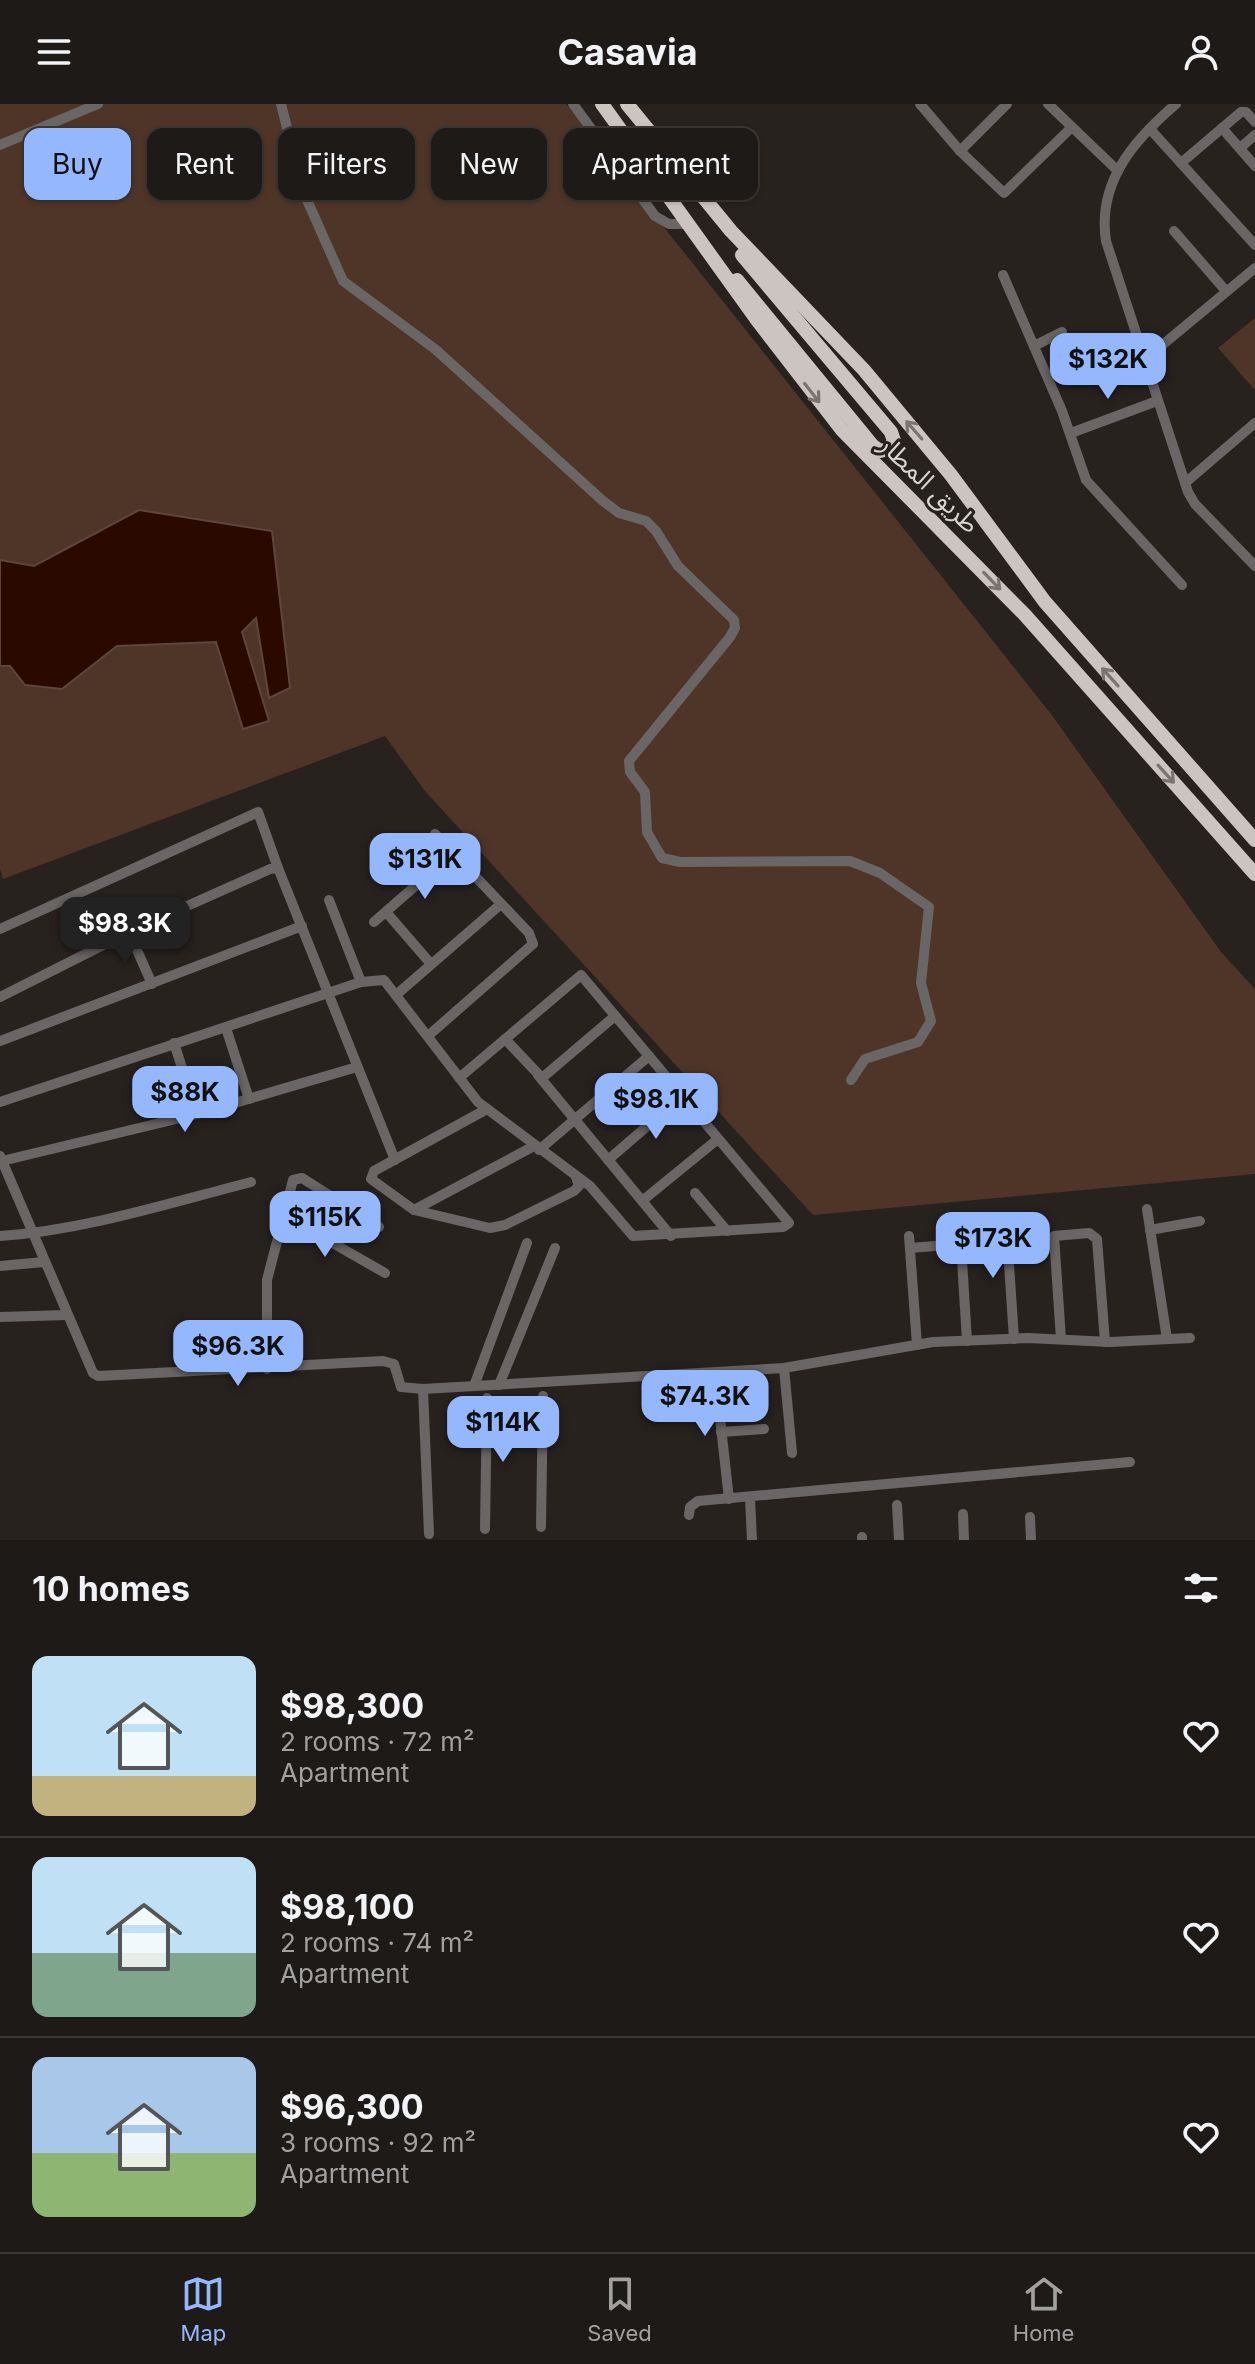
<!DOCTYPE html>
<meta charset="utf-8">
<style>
:root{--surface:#1e1a17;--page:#262320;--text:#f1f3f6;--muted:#a1a1a1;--line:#3c3836;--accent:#95b7fd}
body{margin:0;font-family:Inter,"Noto Sans Arabic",sans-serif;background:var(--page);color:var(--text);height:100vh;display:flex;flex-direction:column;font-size:30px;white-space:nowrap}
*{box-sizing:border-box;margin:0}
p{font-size:26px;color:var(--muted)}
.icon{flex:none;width:44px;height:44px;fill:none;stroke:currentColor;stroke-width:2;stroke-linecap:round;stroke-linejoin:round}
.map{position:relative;height:1436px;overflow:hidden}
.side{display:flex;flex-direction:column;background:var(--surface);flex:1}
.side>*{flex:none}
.top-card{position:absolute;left:24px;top:24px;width:800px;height:72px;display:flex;gap:16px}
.price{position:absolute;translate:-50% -68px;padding:0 18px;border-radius:16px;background:var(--accent);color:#111;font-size:26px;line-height:52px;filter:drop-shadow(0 2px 4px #0008)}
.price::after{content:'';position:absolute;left:50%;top:48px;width:24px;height:18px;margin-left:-12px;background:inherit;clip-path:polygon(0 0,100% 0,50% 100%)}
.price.active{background:#222;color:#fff}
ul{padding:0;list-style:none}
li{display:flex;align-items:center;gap:24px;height:200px;padding:0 32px}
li+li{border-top:2px solid var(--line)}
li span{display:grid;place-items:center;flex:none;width:224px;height:160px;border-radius:16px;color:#555}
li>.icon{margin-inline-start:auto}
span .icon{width:96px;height:96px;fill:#fffc;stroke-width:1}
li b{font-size:34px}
h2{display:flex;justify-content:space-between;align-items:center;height:96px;padding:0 32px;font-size:34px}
.pill{padding:0 28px;border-radius:16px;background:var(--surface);box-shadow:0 2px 6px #0004,0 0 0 2px var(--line);font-size:28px;line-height:72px}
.pill.active{background:var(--accent);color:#111}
header{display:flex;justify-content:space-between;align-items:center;height:104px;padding:0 32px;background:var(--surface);font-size:36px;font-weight:700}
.menu{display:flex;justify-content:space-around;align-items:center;height:112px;border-top:2px solid var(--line);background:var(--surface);font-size:22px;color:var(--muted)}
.menu a{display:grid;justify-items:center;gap:4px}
.menu .active{color:var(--accent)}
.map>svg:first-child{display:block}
.green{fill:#4f3527}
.water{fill:#290900;stroke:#5e463f;stroke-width:2}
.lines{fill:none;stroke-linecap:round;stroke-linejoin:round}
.minor{stroke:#6a6665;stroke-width:10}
.highway{stroke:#ccc4c0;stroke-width:14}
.oneway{stroke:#7a7370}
.labels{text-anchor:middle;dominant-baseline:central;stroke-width:6;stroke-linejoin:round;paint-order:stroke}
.street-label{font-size:26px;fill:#d9d5d2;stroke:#28221f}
</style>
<header><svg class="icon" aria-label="menu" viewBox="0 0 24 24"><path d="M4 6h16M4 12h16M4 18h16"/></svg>Casavia<svg class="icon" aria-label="person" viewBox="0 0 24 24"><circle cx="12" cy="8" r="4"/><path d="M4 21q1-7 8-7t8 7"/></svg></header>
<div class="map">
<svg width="1255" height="1436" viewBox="0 0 1255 1436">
<rect width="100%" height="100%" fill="#28221f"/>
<g class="green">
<path d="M0 0H566L1051 610 1221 848 1255 885V1070L813 1111 425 687 385 632 3 775 0 765Z"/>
<path d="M1255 214V286L1218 244Z"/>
</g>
<path class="water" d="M139 406 272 427 290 584 269 594 256 514 242 528 269 617 243 625 216 538 117 542 62 585 25 581 10 562H0V456L34 462Z"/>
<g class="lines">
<g class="minor">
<path d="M281 0 303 87 343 177 435 245 603 397 619 409 646 417 656 427 678 462 734 516 735 524 730 533 629 657 630 668 645 688 647 728 662 754 680 758 850 757 880 769 929 803 921 879 931 917 918 938 865 955 851 976"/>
<path d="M573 0 655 112 669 120H688"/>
<path d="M920 0 960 47 1004 89 1071 24"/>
<path d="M1048 0 1118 67"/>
<path d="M1176 0C1134 36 1097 78 1106 137L1188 388 1195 400 1255 462"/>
<path d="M1222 24 1255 62"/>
<path d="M1150 25 1255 141"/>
<path d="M0 41 98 0"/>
<path d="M1240 44 1255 31"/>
<path d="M960 47 1007 0"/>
<path d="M1181 59 1241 8H1246L1255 18"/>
<path d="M1174 127 1226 187"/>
<path d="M1003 171 1062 307 1086 376 1182 481"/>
<path d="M1034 242 1062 228"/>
<path d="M1143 257 1255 164"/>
<path d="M1071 329 1157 297"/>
<path d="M1185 379 1255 319"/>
<path d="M329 796 361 878"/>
<path d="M386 808 431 860"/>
<path d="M374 818 453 749"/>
<path d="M0 825 258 708 278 764"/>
<path d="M129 828 152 880"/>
<path d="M396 891 501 800"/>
<path d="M0 893 129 828 270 765 278 764 395 1056"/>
<path d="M226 924 249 995"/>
<path d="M429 931 533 840 529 829 435 730"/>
<path d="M505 935 542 974 615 912"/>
<path d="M0 937 302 822"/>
<path d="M174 939 197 1010"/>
<path d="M538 971 671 1132"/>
<path d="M0 998 361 878 384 876 478 998 590 1082 633 1132 783 1123 789 1119 581 871 459 974"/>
<path d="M487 1005 374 1067 371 1075 414 1106 490 1124 505 1121 574 1087 579 1082 576 1073"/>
<path d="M539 1046 649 952"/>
<path d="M0 1052 93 1269 98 1272 383 1257 394 1260 401 1283 423 1285 784 1264 933 1238 1028 1234 1110 1238 1190 1234"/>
<path d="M608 1056 682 992"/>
<path d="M2 1057 197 1010 357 963"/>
<path d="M695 1089 727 1127"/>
<path d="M642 1097 718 1035"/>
<path d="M1147 1105 1167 1235"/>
<path d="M414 1106 534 1042"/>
<path d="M282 1110 385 1169"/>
<path d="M1006 1115 1014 1235"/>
<path d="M1150 1126 1200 1117"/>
<path d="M0 1132C85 1126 169 1099 251 1078"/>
<path d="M909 1132 917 1241"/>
<path d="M910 1144 961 1140 967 1237"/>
<path d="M0 1162 44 1158"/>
<path d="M0 1213 67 1211"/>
<path d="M1061 1235 1054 1132 1089 1129 1097 1135 1105 1238"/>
<path d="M784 1264 792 1349"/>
<path d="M267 1265V1176L293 1076 302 1074 379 1123"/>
<path d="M715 1269 729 1395"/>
<path d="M499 1281 555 1144"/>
<path d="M474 1282 527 1139"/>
<path d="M423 1285 429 1430"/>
<path d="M721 1328 764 1325"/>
<path d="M750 1394 752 1436"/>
<path d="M897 1401 899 1436"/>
<path d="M963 1410 964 1436"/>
<path d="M689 1411 690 1403 698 1397 1130 1358"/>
<path d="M1030 1413 1031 1436"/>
<path d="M541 1423 543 1292"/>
<path d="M485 1425 487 1294"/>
<path d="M862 1433V1436"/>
</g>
<g class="highway">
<path d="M602 0 757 216 842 326 1025 511 1255 770"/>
<path d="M627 0 731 127 864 266 951 371 1045 498 1255 736"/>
<path d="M737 176 872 341 880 347 889 345 894 337 891 328 742 151"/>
</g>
</g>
<defs><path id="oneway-shaft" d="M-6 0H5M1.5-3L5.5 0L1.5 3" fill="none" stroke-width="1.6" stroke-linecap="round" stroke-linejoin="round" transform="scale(2)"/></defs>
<g class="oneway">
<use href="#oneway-shaft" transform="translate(812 289) rotate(52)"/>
<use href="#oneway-shaft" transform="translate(914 326) rotate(-131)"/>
<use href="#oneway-shaft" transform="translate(992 477) rotate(46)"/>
<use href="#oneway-shaft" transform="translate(1110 573) rotate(-132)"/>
<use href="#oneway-shaft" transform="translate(1166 670) rotate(48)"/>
</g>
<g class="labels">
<g class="street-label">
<text transform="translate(930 380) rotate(44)">طريق المطار</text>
</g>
</g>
</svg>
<b class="price" style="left:1108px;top:297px">$132K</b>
<b class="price" style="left:425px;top:797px">$131K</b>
<b class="price active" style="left:125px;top:861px">$98.3K</b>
<b class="price" style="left:185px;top:1030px">$88K</b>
<b class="price" style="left:656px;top:1037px">$98.1K</b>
<b class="price" style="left:325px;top:1155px">$115K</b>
<b class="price" style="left:993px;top:1176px">$173K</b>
<b class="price" style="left:238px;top:1284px">$96.3K</b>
<b class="price" style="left:705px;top:1334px">$74.3K</b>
<b class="price" style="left:503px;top:1360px">$114K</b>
<div class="top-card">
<a class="pill active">Buy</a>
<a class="pill">Rent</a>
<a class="pill">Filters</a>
<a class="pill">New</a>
<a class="pill">Apartment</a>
</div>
</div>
<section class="side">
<h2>10 homes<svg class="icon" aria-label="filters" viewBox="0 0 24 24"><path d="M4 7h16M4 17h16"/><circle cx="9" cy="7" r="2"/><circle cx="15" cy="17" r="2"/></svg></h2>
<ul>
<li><span style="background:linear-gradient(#bfe0f5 75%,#c2b280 0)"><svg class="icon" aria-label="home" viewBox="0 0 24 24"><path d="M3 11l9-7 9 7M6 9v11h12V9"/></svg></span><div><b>$98,300</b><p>2 rooms · 72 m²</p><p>Apartment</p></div><svg class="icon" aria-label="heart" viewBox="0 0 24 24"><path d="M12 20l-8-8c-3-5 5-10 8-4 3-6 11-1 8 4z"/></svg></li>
<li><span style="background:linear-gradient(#bfe0f5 60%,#7fa58c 0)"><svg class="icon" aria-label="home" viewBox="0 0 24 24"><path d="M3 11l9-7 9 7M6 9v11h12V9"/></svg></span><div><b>$98,100</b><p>2 rooms · 74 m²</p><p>Apartment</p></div><svg class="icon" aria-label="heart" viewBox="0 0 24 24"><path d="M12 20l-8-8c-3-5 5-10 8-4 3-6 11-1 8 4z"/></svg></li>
<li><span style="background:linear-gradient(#a9c7e8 60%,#8fb573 0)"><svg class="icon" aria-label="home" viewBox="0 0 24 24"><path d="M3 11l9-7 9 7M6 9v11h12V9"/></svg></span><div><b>$96,300</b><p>3 rooms · 92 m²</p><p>Apartment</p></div><svg class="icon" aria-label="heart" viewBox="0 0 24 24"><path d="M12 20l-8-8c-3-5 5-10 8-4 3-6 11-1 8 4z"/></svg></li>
</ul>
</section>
<nav class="menu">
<a class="active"><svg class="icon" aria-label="map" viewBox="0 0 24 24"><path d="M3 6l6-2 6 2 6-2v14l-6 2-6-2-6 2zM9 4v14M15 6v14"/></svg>Map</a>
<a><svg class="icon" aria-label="saved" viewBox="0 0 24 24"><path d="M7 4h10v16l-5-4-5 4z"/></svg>Saved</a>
<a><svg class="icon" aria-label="home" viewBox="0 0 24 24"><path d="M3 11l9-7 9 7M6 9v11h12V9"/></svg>Home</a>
</nav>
